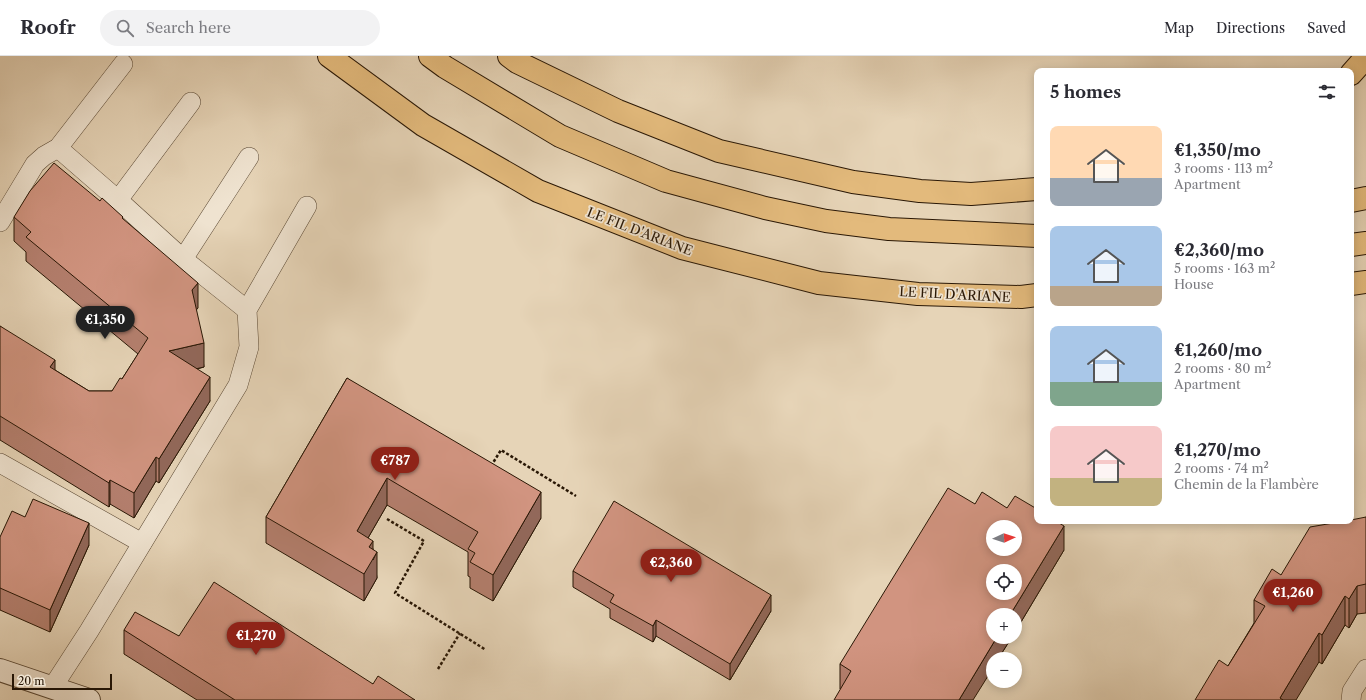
<!DOCTYPE html>
<meta charset="utf-8">
<style>
:root{--surface:#fff;--page:#f2f2f3;--text:#2b2b33;--muted:#7c7c81;--line:#e1e1e2;--accent:#8f2418}
body{margin:0;font-family:"Libre Caslon Text",serif;background:var(--page);color:var(--text);height:100vh;display:flex;flex-direction:column;font-size:15px;white-space:nowrap}
*{box-sizing:border-box;margin:0}
p{font-size:13px;color:var(--muted)}
.icon{flex:none;width:22px;height:22px;fill:none;stroke:currentColor;stroke-width:2;stroke-linecap:round;stroke-linejoin:round}
.map{position:relative;flex:1;overflow:hidden}
.details{position:absolute;left:1034px;top:12px;width:320px;height:456px;display:flex;flex-direction:column;background:var(--surface);border-radius:8px;box-shadow:0 2px 10px #0003}
.details>*{flex:none}
.needle{width:26px;rotate:87deg}
.tools{position:absolute;left:986px;top:464px;display:grid;gap:8px}
.tools a{display:grid;place-items:center;width:36px;height:36px;border-radius:50%;background:var(--surface);box-shadow:0 2px 10px #0003;font-size:20px}
.scale{position:absolute;left:12px;bottom:10px;width:100px;box-sizing:border-box;padding-left:4px;border:2px solid #291705;border-top:0;font-size:11px;line-height:14px;white-space:nowrap;color:#291705;-webkit-text-stroke:3px #efe3d0;paint-order:stroke}
.price{position:absolute;translate:-50% -34px;padding:0 9px;border-radius:14px;background:var(--accent);color:#fff;font-size:13px;line-height:26px;filter:drop-shadow(0 1px 2px #0008)}
.price::after{content:'';position:absolute;left:50%;top:24px;width:12px;height:9px;margin-left:-6px;background:inherit;clip-path:polygon(0 0,100% 0,50% 100%)}
.price.active{background:#222;color:#fff}
ul{padding:0;list-style:none}
li{display:flex;align-items:center;gap:12px;height:100px;padding:0 16px}
li span{display:grid;place-items:center;flex:none;width:112px;height:80px;border-radius:8px;color:#555}
li>.icon{margin-inline-start:auto}
span .icon{width:48px;height:48px;fill:#fffc;stroke-width:1}
li b{font-size:17px}
h2{display:flex;justify-content:space-between;align-items:center;height:48px;padding:0 16px;font-size:17px}
header{display:flex;align-items:center;gap:24px;box-sizing:border-box;height:56px;padding:0 20px;background:var(--surface);border-bottom:1px solid var(--line)}
header strong{font-size:19px}
nav{display:flex;gap:22px;margin-inline-start:auto;font-size:14px}
.search{width:280px;height:36px;background:var(--page);display:flex;align-items:center;gap:10px;box-sizing:border-box;padding:0 14px;border-radius:22px;color:var(--muted);font-size:15px}
.map>svg:first-child{display:block}
.lines{fill:none;stroke-linecap:round;stroke-linejoin:round}
.service-casing{stroke:#584632;stroke-width:20}
.tertiary-casing{stroke:#584632;stroke-width:24}
.trunk-casing{stroke:#291705;stroke-width:24}
.path{stroke:#291705;stroke-width:2.5;stroke-dasharray:3 2;stroke-linecap:butt}
.service{stroke:#efe3d0;stroke-width:19}
.tertiary{stroke:#efe3d0;stroke-width:22}
.trunk{stroke:#e3ba7c;stroke-width:22}
.wall{fill:#b47f6e;stroke:#291705}
.shaded-wall{fill:#92685a;stroke:#291705}
.building{fill:#d19480;stroke:#291705;fill-rule:evenodd}
.labels{text-anchor:middle;dominant-baseline:central;stroke-width:3.5;stroke-linejoin:round;paint-order:stroke}
.street-label{font-size:13px;fill:#291705;stroke:#efe3d0}
</style>
<header>
<strong>Roofr</strong>
<div class="search"><svg class="icon" aria-label="search" viewBox="0 0 24 24"><circle cx="10" cy="10" r="6"/><path d="M15 15l6 6"/></svg>Search here</div>
<nav><a>Map</a><a>Directions</a><a>Saved</a></nav>
</header>
<div class="map">
<svg width="1366" height="644" viewBox="0 0 1366 644">
<rect width="100%" height="100%" fill="#e6d4b7"/>
<filter id="stains"><feTurbulence type="fractalNoise" baseFrequency=".005" numOctaves="4"/><feColorMatrix values="0 0 0 0 .2 0 0 0 0 .09 0 0 0 0 .02 0 0 0 .5 -.17"/></filter>
<radialGradient id="worn" r=".72"><stop offset=".6" stop-color="#630" stop-opacity="0"/><stop offset="1" stop-color="#630" stop-opacity=".3"/></radialGradient>
<g class="lines">
<g class="service-casing">
<g id="service">
<path d="M58 92 118 144 183 203 247 254"/>
<path d="M118 144 191 46"/>
<path d="M0 166 35 108 44 100 58 92 123 8"/>
<path d="M183 203 249 101"/>
<path d="M0 407 142 487"/>
<path d="M52 632 89 575 238 329 249 291 247 254 307 150"/>
<path d="M1351 644 1352 635 1366 613"/>
</g>
</g>
<g class="tertiary-casing">
<path id="tertiary" d="M0 614 89 644"/>
</g>
<g class="trunk-casing">
<g id="trunk">
<path d="M329 0 423 69 538 135 682 192 819 227 918 238 1021 241 1037 239"/>
<path d="M430 0 445 11 560 80 666 125 765 152 826 165 889 173 1037 180"/>
<path d="M509 0 517 6 618 55 719 95 853 126 920 135 971 138 1037 133"/>
<path d="M1351 18 1366 1"/>
<path d="M1351 145 1366 142"/>
<path d="M1351 189 1366 187"/>
<path d="M1351 228 1366 226"/>
</g>
</g>
<g class="path">
<path d="M491 410 501 394 576 440"/>
<path d="M387 463 424 485 395 537 486 594"/>
<path d="M438 613 460 577"/>
</g>
<use href="#service" class="service"/>
<use href="#tertiary" class="tertiary"/>
<use href="#trunk" class="trunk"/>
</g>
<g class="wall">
<path d="M100 145 123 163 198 252 196 254 204 311 197 313 210 345 159 427 156 425 134 462 110 448 109 451 0 384V270L55 314 89 335H112L122 323 138 298 26 205V196L14 185V161Z"/>
<path d="M347 322 541 462 493 545 470 532V521L468 520V496L387 449 368 482 373 493 377 522 364 545 266 487V461Z"/>
<path d="M975 448 1007 452 1064 494 1015 576V559L993 581H1012L998 603 840 633V608Z"/>
<path d="M1366 461V557L1357 558 1349 572 1345 569 1322 608 1319 606 1228 610 1254 567V544L1281 519Z"/>
<path d="M0 481 89 489 50 576 0 554Z"/>
<path d="M573 515 771 555 730 624 656 580 653 586 610 562V553L573 531Z"/>
<path d="M124 574 179 580 373 628 415 644H197L124 598Z"/>
</g>
<g class="shaded-wall">
<path d="M198 227V252L192 259V234Z"/>
<path d="M204 287V311L169 319V295Z"/>
<path d="M55 304V328L50 311Z"/>
<path d="M210 321V345L159 427V403Z"/>
<path d="M156 401V425L134 462V437Z"/>
<path d="M387 422V449L357 501V475Z"/>
<path d="M110 424V448L109 451V427Z"/>
<path d="M541 436V462L493 545V519Z"/>
<path d="M89 467V489L50 576V554Z"/>
<path d="M1064 470V494L1015 576V559H1010Z"/>
<path d="M373 485V504L377 496V522L364 545V518L369 491Z"/>
<path d="M1357 530V558L1349 572V543Z"/>
<path d="M771 539V555L730 624V608Z"/>
<path d="M1345 540V569L1322 608V579Z"/>
<path d="M656 564V580L653 586V570Z"/>
<path d="M1319 577V606L1296 644H1280V642Z"/>
<path d="M997 581H1012L998 603H993V612L973 644H959Z"/>
</g>
<g class="building">
<path d="M54 107 100 145 102 142 123 161 122 162 198 227 192 234 204 287 169 295 210 321 159 403 156 401 134 437 110 424 109 427 0 360V270L55 304 50 311 89 335H112L120 322 122 323 148 282 26 181 31 176 14 161 30 135Z"/>
<path d="M347 322 541 436 493 519 470 506 475 497 468 493 478 476 387 422 357 475 373 485 369 491 377 496 364 518 266 461Z"/>
<path d="M948 432 975 448 982 436 1007 452 1015 440 1037 453V465H1056L1064 470 1010 559H993V581H997L959 644H834L851 615 840 608ZM993 471H1015V493H993ZM993 515H1015V537H993Z"/>
<path d="M33 443 89 467 50 554 0 532V481L12 455 25 461Z"/>
<path d="M614 445 771 539 730 608 656 564 653 570 610 546 614 539 573 515Z"/>
<path d="M1366 461V528L1357 530 1349 543 1345 540 1322 579 1319 577 1280 642 1283 644H1195L1219 604 1228 610 1265 550 1254 544 1272 513 1281 519 1310 471 1345 465H1351V464Z"/>
<path d="M214 526 373 628 378 620 415 644H235L124 574 135 556 179 580Z"/>
</g>
<g class="labels">
<g class="street-label">
<text transform="translate(640 175) rotate(21)">LE FIL D'ARIANE</text>
<text transform="translate(955 238) rotate(3)">LE FIL D'ARIANE</text>
</g>
</g>
<rect width="100%" height="100%" filter="url(#stains)"/>
<rect width="100%" height="100%" fill="url(#worn)"/>
</svg>
<div class="tools">
<a><svg class="needle" viewBox="-14 -14 28 28"><path d="M0-13l5 13h-10z" fill="#e53935"/><path d="M0 13l5-13h-10z" fill="#7c7c81"/></svg></a>
<a><svg class="icon" aria-label="locate" viewBox="0 0 24 24"><circle cx="12" cy="12" r="6"/><path d="M12 2v4M12 18v4M2 12h4M18 12h4"/></svg></a>
<a>+</a>
<a>−</a>
</div>
<div class="scale">20 m</div>
<b class="price active" style="left:105px;top:284px">€1,350</b>
<b class="price" style="left:395px;top:425px">€787</b>
<b class="price" style="left:671px;top:527px">€2,360</b>
<b class="price" style="left:1293px;top:557px">€1,260</b>
<b class="price" style="left:256px;top:600px">€1,270</b>
<section class="details">
<h2>5 homes<svg class="icon" aria-label="filters" viewBox="0 0 24 24"><path d="M4 7h16M4 17h16"/><circle cx="9" cy="7" r="2"/><circle cx="15" cy="17" r="2"/></svg></h2>
<ul>
<li><span style="background:linear-gradient(#ffd9b3 65%,#9aa5b1 0)"><svg class="icon" aria-label="home" viewBox="0 0 24 24"><path d="M3 11l9-7 9 7M6 9v11h12V9"/></svg></span><div><b>€1,350/mo</b><p>3 rooms · 113 m²</p><p>Apartment</p></div></li>
<li><span style="background:linear-gradient(#a9c7e8 75%,#b9a48a 0)"><svg class="icon" aria-label="home" viewBox="0 0 24 24"><path d="M3 11l9-7 9 7M6 9v11h12V9"/></svg></span><div><b>€2,360/mo</b><p>5 rooms · 163 m²</p><p>House</p></div></li>
<li><span style="background:linear-gradient(#a9c7e8 70%,#7fa58c 0)"><svg class="icon" aria-label="home" viewBox="0 0 24 24"><path d="M3 11l9-7 9 7M6 9v11h12V9"/></svg></span><div><b>€1,260/mo</b><p>2 rooms · 80 m²</p><p>Apartment</p></div></li>
<li><span style="background:linear-gradient(#f6c9c9 65%,#c2b280 0)"><svg class="icon" aria-label="home" viewBox="0 0 24 24"><path d="M3 11l9-7 9 7M6 9v11h12V9"/></svg></span><div><b>€1,270/mo</b><p>2 rooms · 74 m²</p><p>Chemin de la Flambère</p></div></li>
</ul>
</section>
</div>
